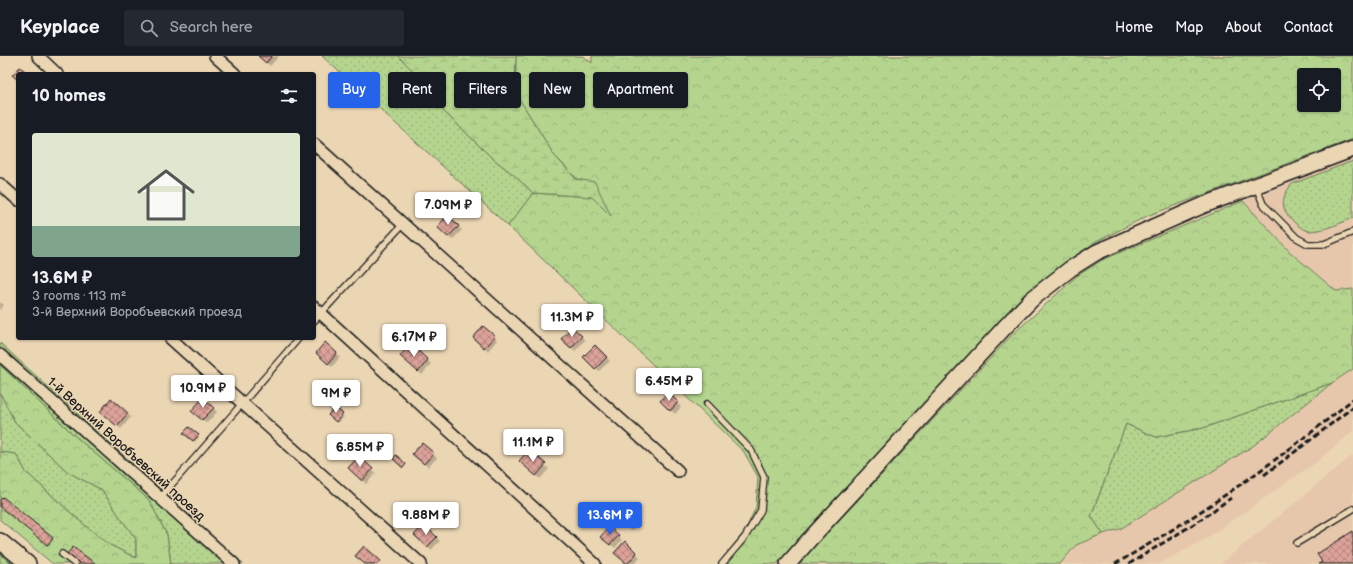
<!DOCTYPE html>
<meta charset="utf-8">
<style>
:root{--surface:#171b24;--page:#242831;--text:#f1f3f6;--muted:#9ea1a6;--line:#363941;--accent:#2563eb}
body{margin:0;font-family:"Balsamiq Sans",sans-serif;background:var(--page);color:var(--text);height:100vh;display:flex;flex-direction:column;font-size:15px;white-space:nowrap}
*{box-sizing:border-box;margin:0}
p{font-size:13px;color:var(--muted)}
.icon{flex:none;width:22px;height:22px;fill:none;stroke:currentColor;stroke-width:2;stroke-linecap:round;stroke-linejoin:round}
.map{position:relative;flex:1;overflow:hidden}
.sheet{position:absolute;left:16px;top:16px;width:300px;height:268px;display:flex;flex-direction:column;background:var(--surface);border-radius:4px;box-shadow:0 1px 3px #0004}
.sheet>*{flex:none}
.hud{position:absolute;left:328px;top:16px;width:380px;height:36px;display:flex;gap:8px}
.buttons{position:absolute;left:1297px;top:12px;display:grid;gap:8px}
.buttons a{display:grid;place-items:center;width:44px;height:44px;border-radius:4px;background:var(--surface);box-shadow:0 1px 3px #0004;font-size:20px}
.price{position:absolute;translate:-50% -34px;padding:0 9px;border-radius:4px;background:#fff;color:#222;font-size:13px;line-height:26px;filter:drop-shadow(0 1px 2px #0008)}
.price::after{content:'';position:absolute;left:50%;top:24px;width:12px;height:9px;margin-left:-6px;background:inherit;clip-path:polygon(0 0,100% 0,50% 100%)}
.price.on{background:var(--accent);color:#fff}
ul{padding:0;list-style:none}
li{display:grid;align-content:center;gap:8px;height:212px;padding:0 16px}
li+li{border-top:1px solid var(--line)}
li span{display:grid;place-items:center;height:124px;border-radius:4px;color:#555}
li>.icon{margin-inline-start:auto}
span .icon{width:72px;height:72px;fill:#fffc;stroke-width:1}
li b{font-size:17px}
h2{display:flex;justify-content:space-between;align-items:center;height:48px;padding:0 16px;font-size:17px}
.chip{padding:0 14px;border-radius:4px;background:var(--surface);box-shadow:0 1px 3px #0004;font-size:14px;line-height:36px}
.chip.on{background:var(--accent);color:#fff}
header{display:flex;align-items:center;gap:24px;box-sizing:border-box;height:56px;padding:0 20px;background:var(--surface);border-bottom:1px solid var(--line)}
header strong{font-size:19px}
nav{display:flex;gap:22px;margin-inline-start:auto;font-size:14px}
.search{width:280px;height:36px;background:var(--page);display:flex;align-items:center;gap:10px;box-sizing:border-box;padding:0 14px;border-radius:4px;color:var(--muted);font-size:15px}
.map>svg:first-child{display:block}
.built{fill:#e7c7ac}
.grass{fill:url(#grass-dots);stroke:#687856}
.forest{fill:url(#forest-crowns);stroke:#687856;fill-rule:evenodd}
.wetland{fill:url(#wetland-marsh);stroke:#687856}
.shadow{fill:#0003}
.building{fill:url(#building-cross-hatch);stroke:#1c1c1c}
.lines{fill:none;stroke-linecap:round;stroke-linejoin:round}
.lane-casing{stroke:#1c1c1c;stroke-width:8}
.street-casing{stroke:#1c1c1c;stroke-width:14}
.secondary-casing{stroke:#1c1c1c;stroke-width:18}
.lane{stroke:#ebd6b4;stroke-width:5.5}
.street{stroke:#ebd6b4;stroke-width:11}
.secondary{stroke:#ebd6b4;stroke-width:15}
.tram{stroke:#1c1c1c;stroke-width:1}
.rail{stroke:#1c1c1c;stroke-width:3;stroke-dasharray:6 3;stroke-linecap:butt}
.labels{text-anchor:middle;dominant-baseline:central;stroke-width:3;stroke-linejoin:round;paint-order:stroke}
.street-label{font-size:13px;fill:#1c1c1c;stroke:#ebd6b4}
</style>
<header>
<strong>Keyplace</strong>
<div class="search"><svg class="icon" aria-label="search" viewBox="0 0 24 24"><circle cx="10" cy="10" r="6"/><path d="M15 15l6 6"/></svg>Search here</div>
<nav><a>Home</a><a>Map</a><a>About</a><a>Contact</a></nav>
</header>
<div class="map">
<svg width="1353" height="508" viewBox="0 0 1353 508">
<defs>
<pattern id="grass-dots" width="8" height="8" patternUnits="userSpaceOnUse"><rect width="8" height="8" fill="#b5d58f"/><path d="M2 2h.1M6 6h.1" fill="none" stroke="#9bb67b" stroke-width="1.8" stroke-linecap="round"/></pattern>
<pattern id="forest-crowns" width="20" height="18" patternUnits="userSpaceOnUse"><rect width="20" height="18" fill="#b5d58f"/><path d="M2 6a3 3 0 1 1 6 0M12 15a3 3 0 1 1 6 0" fill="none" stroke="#9bb67b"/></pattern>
<pattern id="wetland-marsh" width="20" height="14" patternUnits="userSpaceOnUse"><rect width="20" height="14" fill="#b5d58f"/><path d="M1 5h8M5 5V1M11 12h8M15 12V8" fill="none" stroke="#9bb67b"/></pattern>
<pattern id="building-cross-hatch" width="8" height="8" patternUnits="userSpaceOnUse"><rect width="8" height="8" fill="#dda39a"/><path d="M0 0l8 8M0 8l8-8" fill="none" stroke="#b2847d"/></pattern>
</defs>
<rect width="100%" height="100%" fill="#ebd6b4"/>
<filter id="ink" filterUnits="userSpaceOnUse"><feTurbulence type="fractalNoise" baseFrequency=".025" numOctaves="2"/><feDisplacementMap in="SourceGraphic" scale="8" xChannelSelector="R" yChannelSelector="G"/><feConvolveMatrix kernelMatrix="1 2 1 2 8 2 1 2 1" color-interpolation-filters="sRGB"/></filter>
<g filter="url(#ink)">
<g class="built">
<path d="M1353 101V233L1336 235 1290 196 1243 145 1290 125Z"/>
<path d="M1353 313V375L1318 405 1207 482 1159 508H1060L1076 489 1103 478 1120 473 1253 390 1332 327Z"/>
<path d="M1353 399V508H1220Z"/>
</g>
<g class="grass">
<path d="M322 0H398L412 14 433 45 491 101 514 119 533 137 508 170Z"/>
<path d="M1353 105V162C1341 167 1317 178 1305 174 1302 173 1298 169 1295 167 1280 154 1280 142 1292 128Z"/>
<path d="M0 287 243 508H171L167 479 149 444 76 381 0 309Z"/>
<path d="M1332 327 1253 390 1120 473 1103 478 1091 460 1126 368 1156 381 1203 372Z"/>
<path d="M0 337 15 366 68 416 102 434 120 461 136 483V502L110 489 81 466 26 416 16 398 0 396Z"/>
<path d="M0 493 18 508H0Z"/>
</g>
<g class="forest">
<path d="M516 0H583L592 7V0H1353V83L1147 160 1094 187 1065 207 999 266 944 329 800 481 777 508H718L745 475 756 451 758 421 744 396 508 170 533 137 592 141 610 158 554 99 515 36ZM1304 19H1334V49H1304Z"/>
<path d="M1243 145 1290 196 1336 235 1353 233V313L1332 327 1203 372 1156 381 1126 368 1091 460 1103 478 1076 489 1060 508H800L814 491 1011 280 1077 220 1102 204Z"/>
<path d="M0 309 76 381 149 444 167 479 171 508H53L0 464V396L16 398 26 416 81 466 110 489 136 502V483L120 461 102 434 68 416 15 366 0 337Z"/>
</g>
<path class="wetland" d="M398 0H516L515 36 554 99 576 123 595 126 611 160 592 141 533 137 514 119 491 101 433 45 412 14Z"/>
<g class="shadow">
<path d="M260 0H279L270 10Z"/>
<path d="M448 161 462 174 452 184 438 171Z"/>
<path d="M0 246 4 249 0 254Z"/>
<path d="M572 272 585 284 575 295 562 283Z"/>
<path d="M494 281 497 284 488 295 478 285Z"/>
<path d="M325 287 340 301 332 311 321 301Z"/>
<path d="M411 289 431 308 422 319 405 303Z"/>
<path d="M595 290 610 305 599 315 585 301Z"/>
<path d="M668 338 681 351 675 358 661 345Z"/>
<path d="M111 344 131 361 121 373 105 359Z"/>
<path d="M213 352 217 356 207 367 196 358Z"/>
<path d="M335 353 344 361 338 367 330 359Z"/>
<path d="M189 372 199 381 195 386 185 377Z"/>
<path d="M422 388 437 402 428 411 417 401Z"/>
<path d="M530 395 549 413 540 423 521 405Z"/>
<path d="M359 402 376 417 366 428 350 412Z"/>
<path d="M3 442 54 484 49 490 0 451V446Z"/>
<path d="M624 455 638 468 631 475 618 462Z"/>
<path d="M424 470 440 485 431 494 416 479Z"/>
<path d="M609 472 622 484 615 492 605 484Z"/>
<path d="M625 487 640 501 634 508H627L615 497Z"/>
</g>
<g class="building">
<path d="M258 0H272L266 7Z"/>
<path d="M20 11 29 18H18V24L12 19Z"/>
<path d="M448 159 459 170 448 181 437 171Z"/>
<path d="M483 270 495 280 484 292 473 282Z"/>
<path d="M572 271 582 280 571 292 561 283Z"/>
<path d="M325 286 337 297 328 308 316 297Z"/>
<path d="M411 288 428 304 418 316 400 300Z"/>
<path d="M595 289 607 301 595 313 583 301Z"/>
<path d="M668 336 678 346 670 355 660 345Z"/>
<path d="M111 342 128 357 117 370 100 356Z"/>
<path d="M203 342 214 352 202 364 191 355Z"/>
<path d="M335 351 343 358 336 366 328 359Z"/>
<path d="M189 371 199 379 193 385 183 377Z"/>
<path d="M422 387 434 397 424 408 412 398Z"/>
<path d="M529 394 546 408 536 420 519 405Z"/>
<path d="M396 399 406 408 403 412 393 403Z"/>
<path d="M359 400 373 413 362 425 348 412Z"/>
<path d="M3 441 53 482 47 489 0 451V444Z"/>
<path d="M624 453 635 463 627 472 616 462Z"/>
<path d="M424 469 437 481 427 491 414 479Z"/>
<path d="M609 471 619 479 610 489 600 481Z"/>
<path d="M1353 475V508H1318L1322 506 1317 498Z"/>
<path d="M625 485 637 497 627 508 614 497Z"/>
<path d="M364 490 381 505 378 508H365L355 500Z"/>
<path d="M73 491 96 508H80L67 498Z"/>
</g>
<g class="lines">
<g class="lane-casing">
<g id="lane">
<path d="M1256 130 1263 148 1297 182 1308 188H1324L1353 176"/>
<path d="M314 265 404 167"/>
<path d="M707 348 751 394 764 421 761 454 745 481 722 508"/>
<path d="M160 442 299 282"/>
<path d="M1297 487 1353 453"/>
<path d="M62 498 75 508"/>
</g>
</g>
<g class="street-casing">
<g id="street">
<path d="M38 0 57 18"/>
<path d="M215 0 235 18"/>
<path d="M314 88 678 415"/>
<path d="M0 128 18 144"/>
<path d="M314 251 595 508"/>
<path d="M170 282 421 508"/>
<path d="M0 299 234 508"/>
</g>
</g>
<g class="secondary-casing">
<g id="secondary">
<path d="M0 485 28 508"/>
<path d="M788 508 809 484 1005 271 1032 243 1070 213 1097 196 1204 149 1353 93"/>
</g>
</g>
<use href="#lane" class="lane"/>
<use href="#street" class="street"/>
<use href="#secondary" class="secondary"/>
<path class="tram" d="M0 498 12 508"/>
<g class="rail">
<path d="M1264 419 1304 389 1353 351"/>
<path d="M1115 508C1199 460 1279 404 1353 343"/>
<path d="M1129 508 1197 466 1231 442"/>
</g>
</g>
</g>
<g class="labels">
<g class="street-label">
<text transform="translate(126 393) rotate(42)">1-й Верхний Воробъевский проезд</text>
</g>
</g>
</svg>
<div class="buttons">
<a><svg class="icon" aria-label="locate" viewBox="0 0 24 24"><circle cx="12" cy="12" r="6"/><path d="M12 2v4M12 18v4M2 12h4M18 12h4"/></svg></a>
</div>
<b class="price" style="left:448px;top:170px">7.09M ₽</b>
<b class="price" style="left:572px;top:282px">11.3M ₽</b>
<b class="price" style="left:414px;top:302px">6.17M ₽</b>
<b class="price" style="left:669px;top:346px">6.45M ₽</b>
<b class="price" style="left:203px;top:353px">10.9M ₽</b>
<b class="price" style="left:336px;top:358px">9M ₽</b>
<b class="price" style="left:533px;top:407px">11.1M ₽</b>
<b class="price" style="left:360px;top:412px">6.85M ₽</b>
<b class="price" style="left:426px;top:480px">9.88M ₽</b>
<b class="price on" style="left:610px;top:480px">13.6M ₽</b>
<div class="hud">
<a class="chip on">Buy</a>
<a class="chip">Rent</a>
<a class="chip">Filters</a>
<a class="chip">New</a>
<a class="chip">Apartment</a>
</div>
<section class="sheet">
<h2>10 homes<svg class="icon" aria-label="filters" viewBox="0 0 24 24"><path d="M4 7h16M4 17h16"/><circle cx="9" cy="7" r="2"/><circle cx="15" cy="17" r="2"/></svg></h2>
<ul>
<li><span style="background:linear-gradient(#dfe7d0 75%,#7fa58c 0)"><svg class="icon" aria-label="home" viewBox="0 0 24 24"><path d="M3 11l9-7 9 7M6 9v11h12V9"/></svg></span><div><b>13.6M ₽</b><p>3 rooms · 113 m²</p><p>3-й Верхний Воробъевский проезд</p></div></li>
</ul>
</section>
</div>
